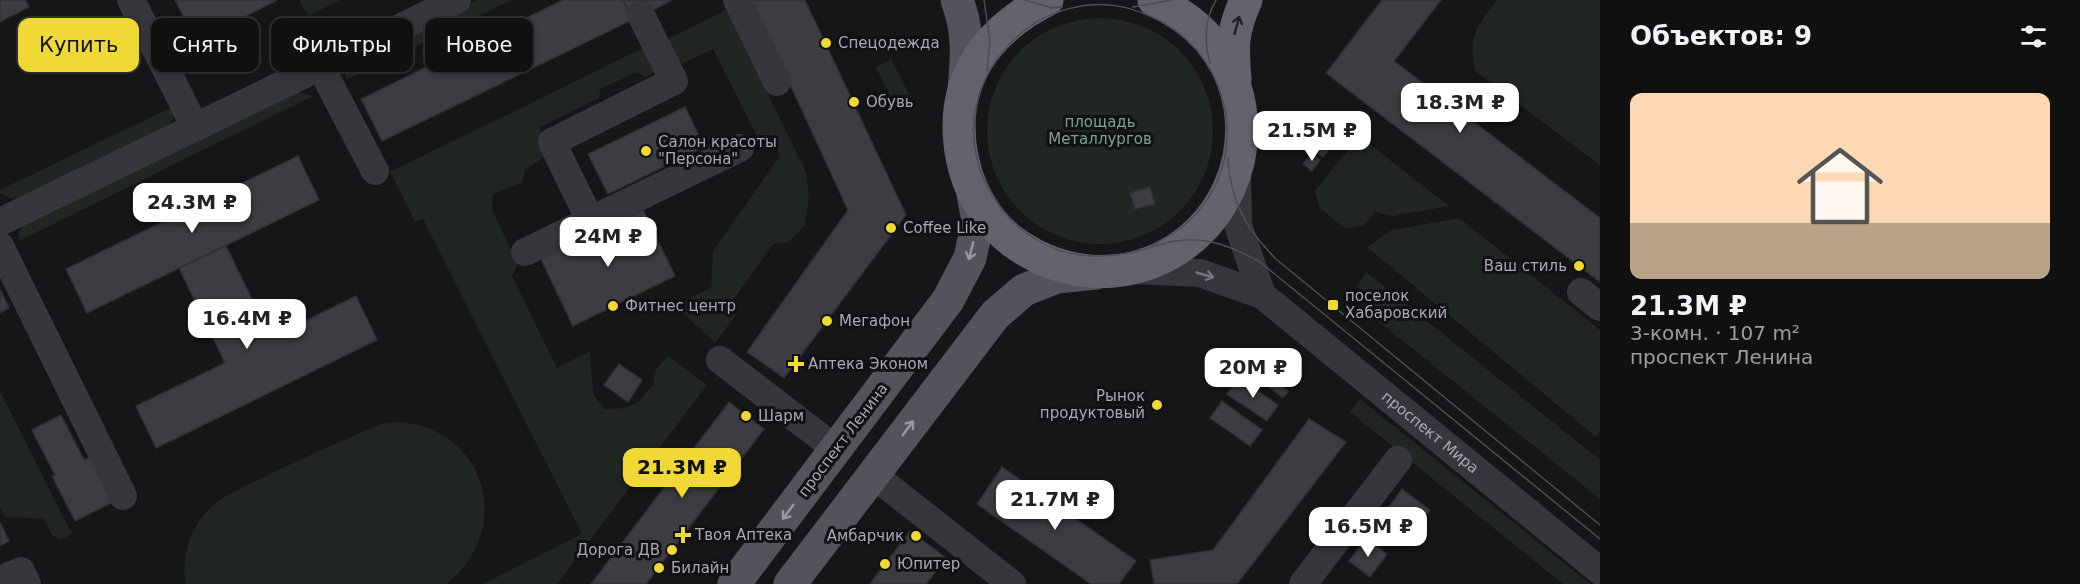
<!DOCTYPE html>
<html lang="ru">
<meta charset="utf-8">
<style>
:root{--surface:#101011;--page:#1e1e1f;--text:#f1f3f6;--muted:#9c9d9f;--line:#303031;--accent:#f0d835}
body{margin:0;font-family:"DejaVu Sans",sans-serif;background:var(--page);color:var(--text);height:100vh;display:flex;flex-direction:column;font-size:22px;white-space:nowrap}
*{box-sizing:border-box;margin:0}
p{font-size:20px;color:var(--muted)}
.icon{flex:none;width:33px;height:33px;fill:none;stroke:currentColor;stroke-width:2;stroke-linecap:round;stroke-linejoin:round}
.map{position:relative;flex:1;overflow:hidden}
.drawer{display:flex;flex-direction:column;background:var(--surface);width:480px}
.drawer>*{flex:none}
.banner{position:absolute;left:18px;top:18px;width:570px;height:54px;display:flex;gap:12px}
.price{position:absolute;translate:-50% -51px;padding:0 14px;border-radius:12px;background:#fff;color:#222;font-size:20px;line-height:39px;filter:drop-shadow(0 2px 3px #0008)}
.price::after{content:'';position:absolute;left:50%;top:36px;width:18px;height:14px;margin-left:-9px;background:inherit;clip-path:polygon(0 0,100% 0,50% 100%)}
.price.current{background:var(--accent);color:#111}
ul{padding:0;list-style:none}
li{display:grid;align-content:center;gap:12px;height:318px;padding:0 30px}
li span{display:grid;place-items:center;height:186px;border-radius:12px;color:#555}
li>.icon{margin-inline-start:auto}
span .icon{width:108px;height:108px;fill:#fffc;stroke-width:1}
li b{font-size:26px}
h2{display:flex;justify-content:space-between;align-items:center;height:72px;padding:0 30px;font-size:26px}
.tag{padding:0 21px;border-radius:12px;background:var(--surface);box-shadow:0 3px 9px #0003,0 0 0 2px var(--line);font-size:21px;line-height:54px}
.tag.current{background:var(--accent);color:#111}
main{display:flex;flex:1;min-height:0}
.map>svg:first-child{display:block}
.green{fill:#202722}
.building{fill:#3d3d41;stroke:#302f33;stroke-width:1.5}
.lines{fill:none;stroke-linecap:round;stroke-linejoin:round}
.minor{stroke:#37363c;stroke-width:28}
.major{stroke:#52535b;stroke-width:33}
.highway{stroke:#63636d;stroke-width:33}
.tram{stroke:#4d4e55;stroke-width:1.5}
.oneway{stroke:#212124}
.oneway2{stroke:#9698a5}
.oneway3{stroke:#757580}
.poi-dot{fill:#f0d835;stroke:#111012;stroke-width:2}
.labels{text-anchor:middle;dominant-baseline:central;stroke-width:6;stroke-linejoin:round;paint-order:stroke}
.poi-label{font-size:15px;fill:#a7a9b7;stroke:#111012;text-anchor:start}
.park-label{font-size:15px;fill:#7fa288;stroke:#111012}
.street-label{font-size:15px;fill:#a7a9b7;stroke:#111012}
</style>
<main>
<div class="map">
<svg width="1600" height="584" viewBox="0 0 1600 584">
<rect width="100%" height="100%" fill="#161517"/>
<g class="green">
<path d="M299 0H340L308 16Z"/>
<path d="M477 0H512L346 80C344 70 348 65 356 59Z"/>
<path d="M1497 0H1600V165L1475 71C1468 35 1477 27 1497 0Z"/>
<path d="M726 10 806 172 809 199 805 225 789 242 773 244 733 300 735 316 715 343 675 305 711 288 713 251 780 156 775 145 761 144 713 49 675 67 662 42Z"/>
<circle cx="1100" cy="131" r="113"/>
<path d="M647 46 659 70 645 77 637 72 600 89 599 98 540 127 546 156 525 170 522 183 493 194 492 210 518 264 512 276 557 368 590 351 593 394 605 409 625 408 638 402 653 385 656 369 668 356 707 385 557 584H483L582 534 423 219 415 222 390 172Z"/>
<path d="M891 59 913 102 897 110 876 67Z"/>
<path d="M299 92 313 96 19 241 18 234 24 224Z"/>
<path d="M172 107 174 117 169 124 22 197 10 198 0 193V190Z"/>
<path d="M1359 136 1449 206 1393 216 1375 212 1364 225 1346 229 1319 207 1315 191Z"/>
<path d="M1459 218 1600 330V431L1596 437 1367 247 1392 230Z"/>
<path d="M1366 272 1600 460V499L1363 309 1373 300 1357 287Z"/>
<path d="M0 392 72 534 60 540 52 535 44 519 5 517 0 507Z"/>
<path d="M1360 399 1590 584H1563L1350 412Z"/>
<path d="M395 422C486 425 516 530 446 584H186C181 559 189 530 207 511 221 496 240 488 258 480 298 460 340 442 381 424Z"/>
</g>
<g class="building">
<path d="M0 0H25L29 7 0 22Z"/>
<path d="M175 0H277L204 38 191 31Z"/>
<path d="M563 0H623L632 20 382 141 361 99Z"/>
<path d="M623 0H645L651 11 632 20Z"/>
<path d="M645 0H672L651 11Z"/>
<path d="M751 0H805L906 215 784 378 747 352 848 210Z"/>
<path d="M1382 0H1441L1394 61 1600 218V282L1326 73Z"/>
<path d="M685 107 704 147 608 194 588 154Z"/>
<path d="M1340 117 1349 124 1337 139 1328 133Z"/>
<path d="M1326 135 1335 142 1323 157 1314 150Z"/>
<path d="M1312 153 1320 160 1312 171 1303 164Z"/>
<path d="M298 156 319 200 87 313 66 269Z"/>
<path d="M1150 187 1155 204 1135 209 1130 193Z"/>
<path d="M643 210 675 276 573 326 541 259Z"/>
<path d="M226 246 271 338 356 296 377 340 156 448 136 406 225 363 179 268Z"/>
<path d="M0 289 9 308 0 313Z"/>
<path d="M1249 362 1289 391 1283 397 1244 370Z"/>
<path d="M619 364 642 380 628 402 604 385Z"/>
<path d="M1239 378 1278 405 1267 421 1227 394Z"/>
<path d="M1222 401 1262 430 1250 446 1210 418Z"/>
<path d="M729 402 764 429 646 584H591Z"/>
<path d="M61 415 84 460 90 457 113 502 75 521 52 476 55 475 32 430Z"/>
<path d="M1309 419 1346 442 1237 584H1154L1150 560 1213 550Z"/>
<path d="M1002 467 1136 561 1119 584H1091L977 504Z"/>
<path d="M1402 489 1430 510 1416 528 1389 507Z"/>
<path d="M0 522 9 541 0 546Z"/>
<path d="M910 531 946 558 926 584H870Z"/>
<path d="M1366 539 1387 554 1370 577 1349 561Z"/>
</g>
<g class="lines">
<g class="minor">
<path d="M131 0 195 127"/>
<path d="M737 0 777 82"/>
<path d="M320 66 375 171"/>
<path d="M1237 170 1238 225 1262 295"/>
<path d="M590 220 552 142 674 81 641 15"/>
<path d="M0 222 457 0"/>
<path d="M0 246 123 496"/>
<path d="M525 252 740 148"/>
<path id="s1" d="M1131 270 1200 273 1262 295 1600 571"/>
<path d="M1581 292 1600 307"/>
<path d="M720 360 836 449"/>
<path d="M872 474 1012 584"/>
<path d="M0 580 21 571 27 584"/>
<path d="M1303 584 1398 460"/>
</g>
<g class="major">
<path d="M957 0C969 32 967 56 964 90"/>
<path d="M734 584 948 300 970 258 978 221 973 194"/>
<path d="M790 584 995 315 1024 290 1057 277 1096 273"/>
</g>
<g class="highway">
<path d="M1047 0C997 25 959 67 959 126 959 170 977 214 1012 241 1042 263 1077 274 1114 271 1223 260 1279 135 1214 46 1199 25 1177 11 1154 0"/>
<path d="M1235 79C1232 44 1232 32 1246 0"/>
</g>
<g class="tram">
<path d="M984 0 990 42 987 71"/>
<path d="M1025 0 1052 8 1062 7"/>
<path d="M1133 7 1172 0"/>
<path d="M1210 63C1204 41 1204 20 1216 0"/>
<path d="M1228 158C1230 201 1246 229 1276 259L1600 525"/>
<path d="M1146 249C1167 238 1186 227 1201 208 1252 143 1225 48 1150 16 1129 7 1111 3 1088 5 1065 8 1043 16 1025 30 997 51 978 83 974 119 970 166 993 211 1032 237 1065 259 1104 260 1142 250 1160 245 1176 238 1196 240 1219 241 1240 251 1260 262L1600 539"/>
</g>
</g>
<defs><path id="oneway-shaft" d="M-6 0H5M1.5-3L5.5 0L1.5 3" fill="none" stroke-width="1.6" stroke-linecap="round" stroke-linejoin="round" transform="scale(1.5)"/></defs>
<use class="oneway" href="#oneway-shaft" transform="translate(1237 25) rotate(-75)"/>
<g class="oneway2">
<use href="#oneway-shaft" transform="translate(971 251) rotate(104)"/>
<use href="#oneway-shaft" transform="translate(908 428) rotate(-53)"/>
<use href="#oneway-shaft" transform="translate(788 512) rotate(127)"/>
</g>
<use class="oneway3" href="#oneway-shaft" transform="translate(1205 275) rotate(16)"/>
<g class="poi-dot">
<circle cx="826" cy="43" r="6"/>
<circle cx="854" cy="102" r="6"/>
<circle cx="646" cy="151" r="6"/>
<circle cx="891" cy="228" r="6"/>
<circle cx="1579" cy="266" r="6"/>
<rect x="1327" y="299" width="12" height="12" rx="3"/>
<circle cx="613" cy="306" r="6"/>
<circle cx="827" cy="321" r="6"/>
<path d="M793 355h6v6h6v6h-6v6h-6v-6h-6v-6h6z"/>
<circle cx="1157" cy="405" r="6"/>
<circle cx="746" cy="416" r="6"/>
<path d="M680 526h6v6h6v6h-6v6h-6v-6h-6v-6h6z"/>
<circle cx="916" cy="536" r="6"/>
<circle cx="672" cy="550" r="6"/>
<circle cx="885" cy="564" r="6"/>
<circle cx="659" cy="568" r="6"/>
</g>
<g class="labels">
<g class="poi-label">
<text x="838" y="43">Спецодежда</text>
<text x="866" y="102">Обувь</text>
<text x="658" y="142">Салон красоты<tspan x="658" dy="17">"Персона"</tspan></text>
<text x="903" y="228">Coffee Like</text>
<text x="1567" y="266" text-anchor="end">Ваш стиль</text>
<text x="1345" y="296">поселок<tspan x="1345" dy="17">Хабаровский</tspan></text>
<text x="625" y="306">Фитнес центр</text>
<text x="839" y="321">Мегафон</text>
<text x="808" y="364">Аптека Эконом</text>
<text x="1145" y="396" text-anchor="end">Рынок<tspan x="1145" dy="17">продуктовый</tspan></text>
<text x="758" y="416">Шарм</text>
<text x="695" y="535">Твоя Аптека</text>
<text x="904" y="536" text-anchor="end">Амбарчик</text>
<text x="660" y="550" text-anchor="end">Дорога ДВ</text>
<text x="897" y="564">Юпитер</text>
<text x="671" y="568">Билайн</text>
</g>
<g class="park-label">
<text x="1100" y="122">площадь<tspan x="1100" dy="17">Металлургов</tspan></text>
</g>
<g class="street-label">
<text stroke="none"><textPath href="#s1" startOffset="352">проспект Мира</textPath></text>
<text transform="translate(843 440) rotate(-53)">проспект Ленина</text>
</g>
</g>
</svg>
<b class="price" style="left:1460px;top:134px">18.3M ₽</b>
<b class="price" style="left:1312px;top:162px">21.5M ₽</b>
<b class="price" style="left:192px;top:234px">24.3M ₽</b>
<b class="price" style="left:608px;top:268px">24M ₽</b>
<b class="price" style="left:247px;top:350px">16.4M ₽</b>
<b class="price" style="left:1253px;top:399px">20M ₽</b>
<b class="price current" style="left:682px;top:499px">21.3M ₽</b>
<b class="price" style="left:1055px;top:531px">21.7M ₽</b>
<b class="price" style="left:1368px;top:558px">16.5M ₽</b>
<div class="banner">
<a class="tag current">Купить</a>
<a class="tag">Снять</a>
<a class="tag">Фильтры</a>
<a class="tag">Новое</a>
</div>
</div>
<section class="drawer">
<h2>Объектов: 9<svg class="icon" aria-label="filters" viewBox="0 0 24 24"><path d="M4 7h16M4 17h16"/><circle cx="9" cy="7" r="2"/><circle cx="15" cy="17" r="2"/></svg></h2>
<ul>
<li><span style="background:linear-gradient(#ffd9b3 70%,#b9a48a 0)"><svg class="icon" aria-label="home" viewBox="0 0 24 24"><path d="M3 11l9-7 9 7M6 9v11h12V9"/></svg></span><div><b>21.3M ₽</b><p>3-комн. · 107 m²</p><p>проспект Ленина</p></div></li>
</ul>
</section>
</main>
